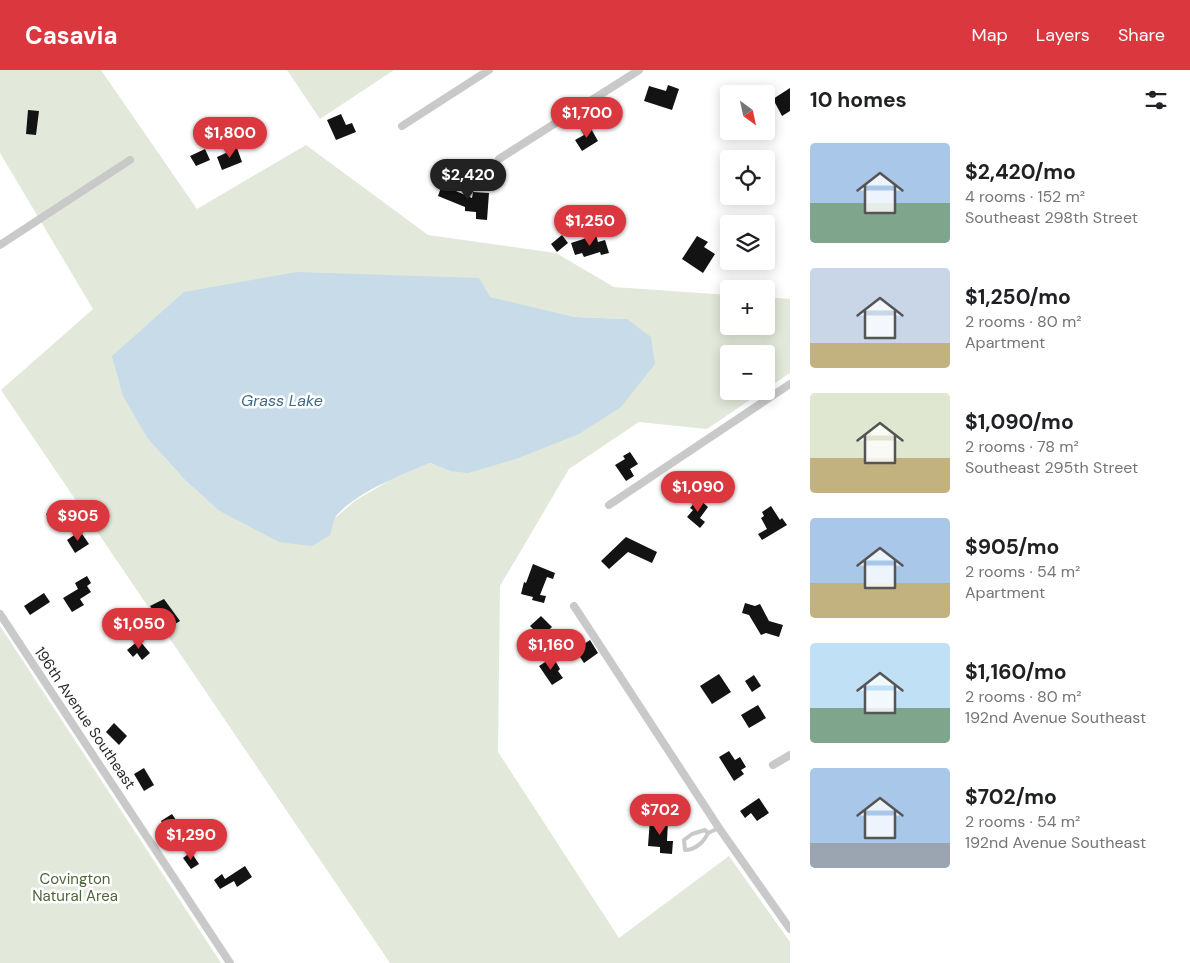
<!DOCTYPE html>
<meta charset="utf-8">
<style>
:root{--surface:#fff;--page:#f2f2f2;--text:#202124;--muted:#757577;--accent:#db373f}
body{margin:0;font-family:"DM Sans",sans-serif;background:var(--page);color:var(--text);height:100vh;display:flex;flex-direction:column;font-size:19px;white-space:nowrap}
*{box-sizing:border-box;margin:0}
p{font-size:16px;color:var(--muted)}
.icon{flex:none;width:28px;height:28px;fill:none;stroke:currentColor;stroke-width:2;stroke-linecap:round;stroke-linejoin:round}
.map{position:relative;flex:1;overflow:hidden}
.sheet{display:flex;flex-direction:column;background:var(--surface);width:400px}
.sheet>*{flex:none}
.needle{width:32px;rotate:147deg}
.tools{position:absolute;left:720px;top:15px;display:grid;gap:10px}
.tools a{display:grid;place-items:center;width:55px;height:55px;border-radius:5px;background:var(--surface);box-shadow:0 2px 12px #0003;font-size:25px}
.price{position:absolute;translate:-50% -42px;padding:0 11px;border-radius:18px;background:var(--accent);color:#fff;font-size:16px;line-height:32px;filter:drop-shadow(0 1px 2px #0008)}
.price::after{content:'';position:absolute;left:50%;top:30px;width:15px;height:11px;margin-left:-8px;background:inherit;clip-path:polygon(0 0,100% 0,50% 100%)}
.price.current{background:#222;color:#fff}
ul{padding:0;list-style:none}
li{display:flex;align-items:center;gap:15px;height:125px;padding:0 20px}
li span{display:grid;place-items:center;flex:none;width:140px;height:100px;border-radius:5px;color:#555}
li>.icon{margin-inline-start:auto}
span .icon{width:60px;height:60px;fill:#fffc;stroke-width:1}
li b{font-size:21px}
h2{display:flex;justify-content:space-between;align-items:center;height:60px;padding:0 20px;font-size:21px}
header{display:flex;align-items:center;gap:30px;box-sizing:border-box;height:70px;padding:0 25px;background:var(--accent);color:#fff}
header strong{font-size:24px}
nav{display:flex;gap:28px;margin-inline-start:auto;font-size:18px}
main{display:flex;flex:1;min-height:0}
.map>svg:first-child{display:block}
.green{fill:#e2e9da;fill-rule:evenodd}
.water{fill:#c7dbe8}
.building{fill:#131313}
.lines{fill:none;stroke-linecap:round;stroke-linejoin:round}
.service{stroke:#c9c9c9;stroke-width:4}
.minor{stroke:#c9c9c9;stroke-width:8}
.labels{text-anchor:middle;dominant-baseline:central;stroke-width:5;stroke-linejoin:round;paint-order:stroke}
.street-label{font-size:15px;fill:#2c2c2c;stroke:#fff}
.park-label{font-size:15px;fill:#4f653c;stroke:#fff}
.water-label{font-size:16px;font-style:italic;fill:#3f6b89;stroke:#fff}
</style>
<header>
<strong>Casavia</strong>
<nav><a>Map</a><a>Layers</a><a>Share</a></nav>
</header>
<main>
<div class="map">
<svg width="790" height="893" viewBox="0 0 790 893">
<rect width="100%" height="100%" fill="#fff"/>
<g class="green">
<path d="M0 0H101L197 139 306 75 428 165 556 183 614 217 729 225V256H766V227L790 229V303L766 319V284H729V321H763L707 359 639 352 569 399 500 516 498 682 619 868 729 786 790 872V893H390L1 320 93 239 0 83ZM489 227 575 247 627 249 450 401 430 393 392 409 356 430 335 448 218 440 185 410 148 369Z"/>
<path d="M287 0H394L320 49Z"/>
<path d="M0 556 221 893H0Z"/>
</g>
<path class="water" d="M297 202 479 208 490 227 575 247 627 249 651 267 655 294 621 337 579 364 516 389 468 403 450 401 430 393C400 406 358 421 336 446 333 451 332 459 330 465L312 476 279 472 218 440 185 410 148 369 123 326 112 286 184 222Z"/>
<g class="building">
<path d="M668 15 679 19 672 40 644 31 649 16 666 21Z"/>
<path d="M790 18V41L782 46 773 29Z"/>
<path d="M28 40 39 41 36 65 26 64Z"/>
<path d="M341 44 346 55 352 53 356 62 336 70 327 50Z"/>
<path d="M589 55 598 71 582 81 575 70 584 65 581 60Z"/>
<path d="M237 78 242 92 222 100 217 87Z"/>
<path d="M205 79 210 90 196 96 190 86Z"/>
<path d="M442 115 472 128 473 122 489 123 487 150 476 149V142L465 141V137L438 126Z"/>
<path d="M562 165 568 173 557 182 551 174Z"/>
<path d="M596 165 598 172 605 170 609 183 601 185 600 182 584 187 582 183 575 185 571 173Z"/>
<path d="M697 166 708 172 704 177 715 184 703 203 682 189Z"/>
<path d="M630 382 638 394 630 399 634 406 626 411 615 395 625 389 623 386Z"/>
<path d="M697 430 699 432 700 430 708 437 700 448 705 452 700 458 687 447 693 440 690 438Z"/>
<path d="M771 436 780 450 782 448 787 455 762 470 758 464 767 459 761 448 764 446 762 442Z"/>
<path d="M54 438 63 450 56 457 46 444Z"/>
<path d="M80 461 89 474 75 483 67 470Z"/>
<path d="M626 467 657 482 652 493 628 482 609 499 601 491Z"/>
<path d="M533 494 555 503 553 509 547 507 540 525 546 526 544 533 532 530 533 527 521 524 524 512 526 513Z"/>
<path d="M87 506 91 513 87 516 91 522 80 529 84 535 72 542 63 528 78 519 75 513Z"/>
<path d="M44 523 50 532 30 545 24 536Z"/>
<path d="M164 529 180 551 165 560 150 536Z"/>
<path d="M745 533 755 536 760 534 769 551 783 555 779 567 766 563 761 565 749 545 742 543Z"/>
<path d="M541 546 552 557 541 567 530 556Z"/>
<path d="M139 570 150 583 142 590 137 583 133 587 127 580Z"/>
<path d="M590 570 598 583 584 593 578 584 581 582 578 578Z"/>
<path d="M553 587 560 599 558 601 563 608 552 615 539 596Z"/>
<path d="M719 604 731 622 712 634 700 616Z"/>
<path d="M754 605 761 616 752 622 745 611Z"/>
<path d="M758 635 766 648 749 658 741 645Z"/>
<path d="M114 653 127 666 119 675 106 662Z"/>
<path d="M729 681 735 690 740 687 746 697 741 700 744 704 734 711 719 687Z"/>
<path d="M144 698 154 715 144 721 134 704Z"/>
<path d="M759 728 769 743 757 751 751 743 745 748 740 741Z"/>
<path d="M172 744 186 765 176 771 172 764 170 766 161 751Z"/>
<path d="M650 749 668 751 667 771H673L672 784 660 783V777L648 776Z"/>
<path d="M191 782 199 794 191 799 183 788Z"/>
<path d="M245 796 252 807 237 817 234 811 220 819 214 810 222 804 225 809Z"/>
</g>
<g class="lines">
<path class="service" d="M708 763 705 760 692 764 684 770 685 780C695 780 704 772 708 763L719 758"/>
<g class="minor">
<path d="M402 56 489 0"/>
<path d="M499 89 639 0"/>
<path d="M0 175 130 90"/>
<path d="M609 435 790 314"/>
<path d="M574 536 719 758 790 859"/>
<path d="M0 544 230 893"/>
<path d="M773 695 790 685"/>
</g>
</g>
<g class="labels">
<g class="street-label">
<text transform="translate(85 648) rotate(56)">196th Avenue Southeast</text>
</g>
<g class="park-label">
<text x="75" y="809">Covington<tspan x="75" dy="17">Natural Area</tspan></text>
</g>
<g class="water-label">
<text x="282" y="330">Grass Lake</text>
</g>
</g>
</svg>
<div class="tools">
<a><svg class="needle" viewBox="-14 -14 28 28"><path d="M0-13l5 13h-10z" fill="#e53935"/><path d="M0 13l5-13h-10z" fill="#757577"/></svg></a>
<a><svg class="icon" aria-label="locate" viewBox="0 0 24 24"><circle cx="12" cy="12" r="6"/><path d="M12 2v4M12 18v4M2 12h4M18 12h4"/></svg></a>
<a><svg class="icon" aria-label="layers" viewBox="0 0 24 24"><path d="M12 4l9 5-9 5-9-5zM3 14l9 5 9-5"/></svg></a>
<a>+</a>
<a>−</a>
</div>
<b class="price" style="left:587px;top:69px">$1,700</b>
<b class="price" style="left:230px;top:89px">$1,800</b>
<b class="price current" style="left:468px;top:131px">$2,420</b>
<b class="price" style="left:590px;top:177px">$1,250</b>
<b class="price" style="left:698px;top:443px">$1,090</b>
<b class="price" style="left:78px;top:472px">$905</b>
<b class="price" style="left:139px;top:580px">$1,050</b>
<b class="price" style="left:551px;top:601px">$1,160</b>
<b class="price" style="left:660px;top:766px">$702</b>
<b class="price" style="left:191px;top:791px">$1,290</b>
</div>
<section class="sheet">
<h2>10 homes<svg class="icon" aria-label="filters" viewBox="0 0 24 24"><path d="M4 7h16M4 17h16"/><circle cx="9" cy="7" r="2"/><circle cx="15" cy="17" r="2"/></svg></h2>
<ul>
<li><span style="background:linear-gradient(#a9c7e8 60%,#7fa58c 0)"><svg class="icon" aria-label="home" viewBox="0 0 24 24"><path d="M3 11l9-7 9 7M6 9v11h12V9"/></svg></span><div><b>$2,420/mo</b><p>4 rooms · 152 m²</p><p>Southeast 298th Street</p></div></li>
<li><span style="background:linear-gradient(#c9d6e8 75%,#c2b280 0)"><svg class="icon" aria-label="home" viewBox="0 0 24 24"><path d="M3 11l9-7 9 7M6 9v11h12V9"/></svg></span><div><b>$1,250/mo</b><p>2 rooms · 80 m²</p><p>Apartment</p></div></li>
<li><span style="background:linear-gradient(#dfe7d0 65%,#c2b280 0)"><svg class="icon" aria-label="home" viewBox="0 0 24 24"><path d="M3 11l9-7 9 7M6 9v11h12V9"/></svg></span><div><b>$1,090/mo</b><p>2 rooms · 78 m²</p><p>Southeast 295th Street</p></div></li>
<li><span style="background:linear-gradient(#a9c7e8 65%,#c2b280 0)"><svg class="icon" aria-label="home" viewBox="0 0 24 24"><path d="M3 11l9-7 9 7M6 9v11h12V9"/></svg></span><div><b>$905/mo</b><p>2 rooms · 54 m²</p><p>Apartment</p></div></li>
<li><span style="background:linear-gradient(#bfe0f5 65%,#7fa58c 0)"><svg class="icon" aria-label="home" viewBox="0 0 24 24"><path d="M3 11l9-7 9 7M6 9v11h12V9"/></svg></span><div><b>$1,160/mo</b><p>2 rooms · 80 m²</p><p>192nd Avenue Southeast</p></div></li>
<li><span style="background:linear-gradient(#a9c7e8 75%,#9aa5b1 0)"><svg class="icon" aria-label="home" viewBox="0 0 24 24"><path d="M3 11l9-7 9 7M6 9v11h12V9"/></svg></span><div><b>$702/mo</b><p>2 rooms · 54 m²</p><p>192nd Avenue Southeast</p></div></li>
</ul>
</section>
</main>
